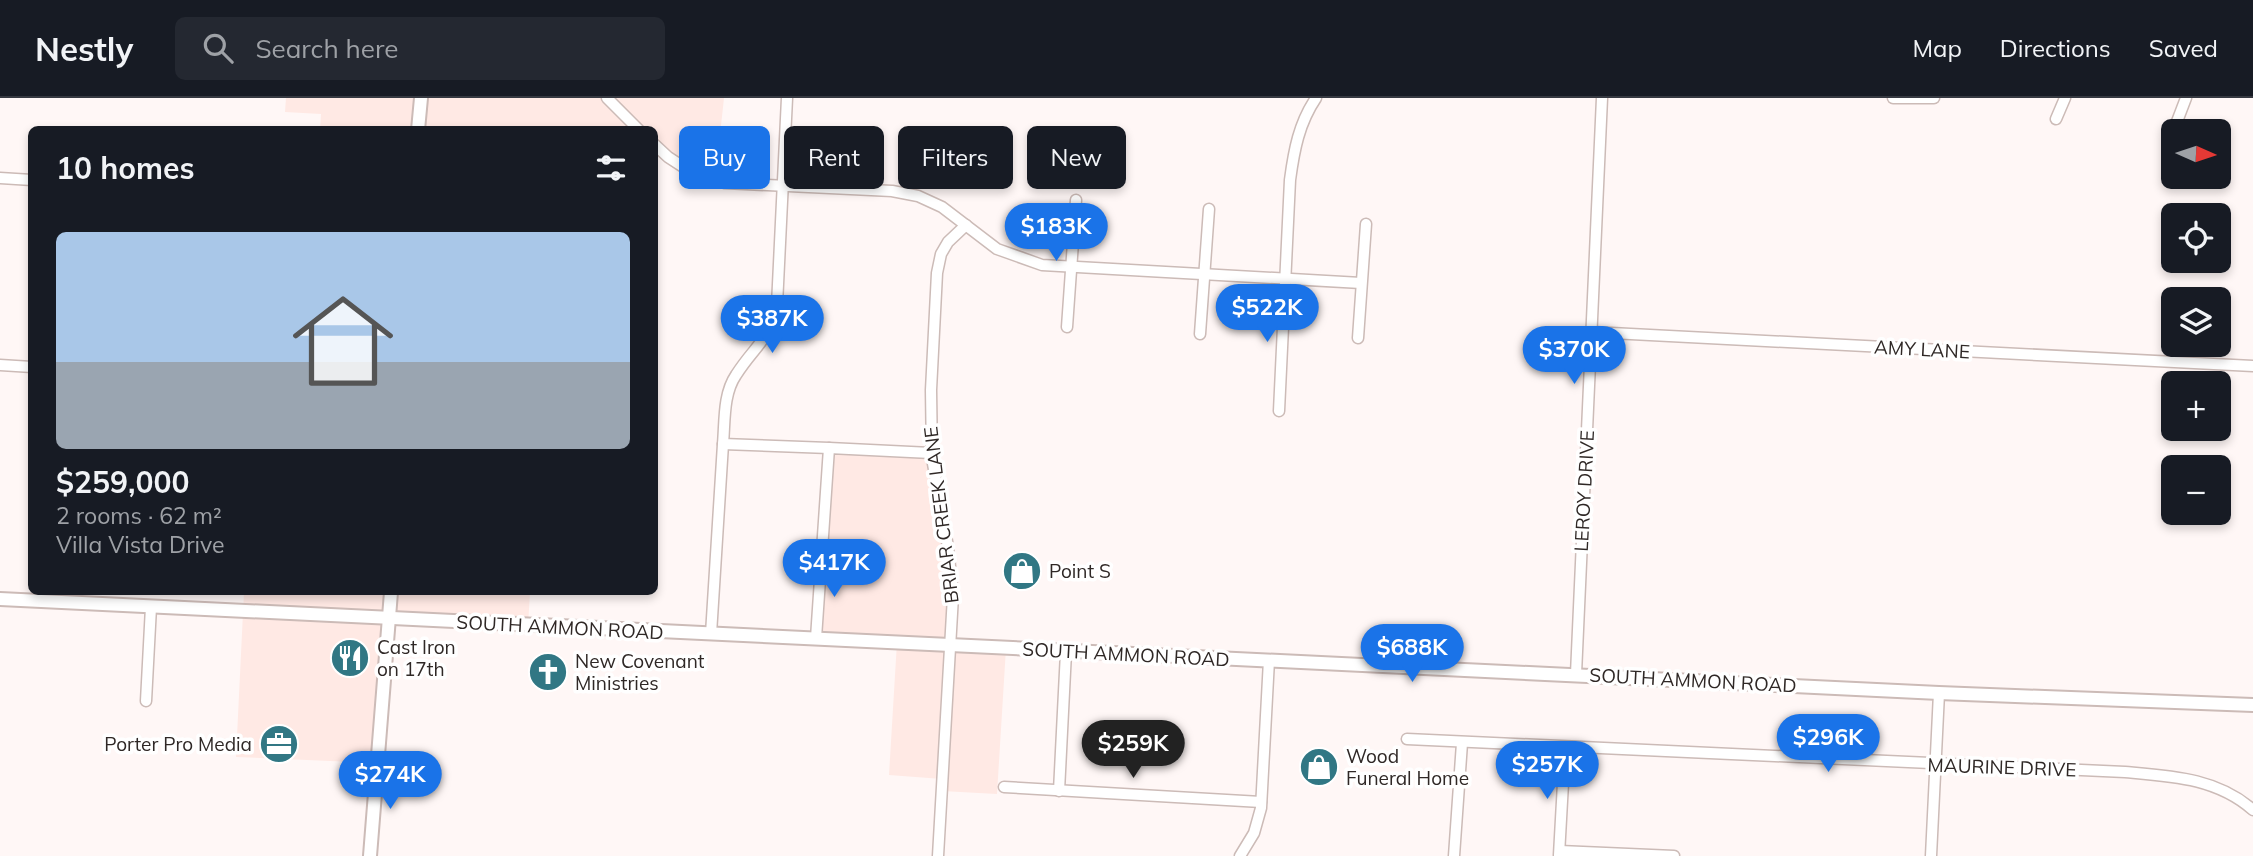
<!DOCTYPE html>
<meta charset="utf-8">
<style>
:root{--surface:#171b24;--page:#242831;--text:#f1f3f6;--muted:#9ea1a6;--line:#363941;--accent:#1a73e8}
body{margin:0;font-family:Mulish,sans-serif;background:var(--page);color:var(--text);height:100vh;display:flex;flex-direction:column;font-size:26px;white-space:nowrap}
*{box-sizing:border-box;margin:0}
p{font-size:23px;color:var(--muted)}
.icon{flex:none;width:38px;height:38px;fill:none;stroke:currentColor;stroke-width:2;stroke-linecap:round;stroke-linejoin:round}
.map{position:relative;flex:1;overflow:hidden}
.details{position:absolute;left:28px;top:28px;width:630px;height:469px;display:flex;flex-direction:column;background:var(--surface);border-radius:10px;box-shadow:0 4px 10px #0003}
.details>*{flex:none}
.guide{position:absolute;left:679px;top:28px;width:665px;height:63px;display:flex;gap:14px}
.needle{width:46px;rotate:93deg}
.fabs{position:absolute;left:2161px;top:21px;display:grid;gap:14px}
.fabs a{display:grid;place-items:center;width:70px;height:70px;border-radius:10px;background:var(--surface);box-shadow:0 4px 10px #0003;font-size:35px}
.price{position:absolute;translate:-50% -60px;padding:0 16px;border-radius:24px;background:var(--accent);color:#fff;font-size:23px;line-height:46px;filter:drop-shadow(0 2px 4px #0008)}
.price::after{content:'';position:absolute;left:50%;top:42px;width:21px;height:16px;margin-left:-10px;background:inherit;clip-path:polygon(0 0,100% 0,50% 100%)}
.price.on{background:#222;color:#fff}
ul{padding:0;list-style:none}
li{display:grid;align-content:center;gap:14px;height:371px;padding:0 28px}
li+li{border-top:2px solid var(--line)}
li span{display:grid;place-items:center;height:217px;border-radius:10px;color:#555}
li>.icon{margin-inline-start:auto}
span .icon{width:126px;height:126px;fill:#fffc;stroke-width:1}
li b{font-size:30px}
h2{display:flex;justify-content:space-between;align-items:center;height:84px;padding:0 28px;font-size:30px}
.tag{padding:0 24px;border-radius:10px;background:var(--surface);box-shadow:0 4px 10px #0003;font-size:24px;line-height:63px}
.tag.on{background:var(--accent);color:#fff}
header{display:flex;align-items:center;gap:42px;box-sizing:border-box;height:98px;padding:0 35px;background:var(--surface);border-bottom:2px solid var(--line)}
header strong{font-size:33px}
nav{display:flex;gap:38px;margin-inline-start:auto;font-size:24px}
.search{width:490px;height:63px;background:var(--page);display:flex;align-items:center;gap:18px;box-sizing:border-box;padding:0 24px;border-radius:10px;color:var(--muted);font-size:26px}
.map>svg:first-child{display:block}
.built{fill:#ffe9e4}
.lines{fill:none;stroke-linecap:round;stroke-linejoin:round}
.minor-casing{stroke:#ccbbb7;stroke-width:13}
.major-casing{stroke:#ccbbb7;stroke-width:16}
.minor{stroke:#fff;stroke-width:10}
.major{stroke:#fff;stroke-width:12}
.labels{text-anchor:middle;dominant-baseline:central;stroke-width:7;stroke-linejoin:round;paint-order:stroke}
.street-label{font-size:19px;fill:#2f2826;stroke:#fff}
.poi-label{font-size:19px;fill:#2f2826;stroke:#fff;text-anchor:start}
</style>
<header>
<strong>Nestly</strong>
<div class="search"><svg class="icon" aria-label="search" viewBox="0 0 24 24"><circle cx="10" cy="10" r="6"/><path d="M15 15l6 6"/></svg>Search here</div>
<nav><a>Map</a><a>Directions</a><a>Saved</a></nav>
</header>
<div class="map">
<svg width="2253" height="758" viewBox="0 0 2253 758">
<rect width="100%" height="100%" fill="#fff7f6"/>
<g class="built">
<path d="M286 0H724L715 83 691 74 655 46 654 32H320L321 16 285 14Z"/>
<path d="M827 345 931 352 948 449 952 547 1006 550 997 696 942 693V681L889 677 897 544 816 540Z"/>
<path d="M244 494H530L528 528 389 521 377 665 236 659Z"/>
</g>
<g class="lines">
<g class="minor-casing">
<g id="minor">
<path d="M607 0 639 32"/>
<path d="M787 0 777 207C768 245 755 247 736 277 723 296 725 323 723 346L829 350"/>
<path d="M1893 0H1934"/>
<path d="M2056 21 2065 0"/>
<path d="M2173 34 2186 0"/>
<path d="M654 46 668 59 691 74 725 85 892 93 918 98 942 109 997 151 1042 167 1361 185"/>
<path d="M0 80 32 82"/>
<path d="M1067 229 1076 102"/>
<path d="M1592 234 2253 268"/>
<path d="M1200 236 1209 111"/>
<path d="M1358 240 1366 126"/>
<path d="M0 267 32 269"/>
<path d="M1279 313 1290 82C1294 52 1299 25 1316 0"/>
<path d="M711 536 723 346"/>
<path d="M816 540 829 350 931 355"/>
<path d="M1576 576 1602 0"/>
<path d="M146 603 151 509"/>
<path d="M1407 641 2125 674C2171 678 2217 680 2253 712"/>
<path d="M1004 689 1261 704"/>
<path d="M1059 693 1066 554"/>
<path d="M1560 753 1674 758"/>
<path d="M1559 757 1565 649"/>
<path d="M938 758 953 498 948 449 932 360 931 292 937 175 941 156 948 144 966 127"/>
<path d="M1240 758 1254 735 1261 710 1269 562"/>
<path d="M1454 758 1462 645"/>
<path d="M1931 758 1939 595"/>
</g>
</g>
<g class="major-casing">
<g id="major">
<path d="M418 32 421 0"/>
<path d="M0 501 1939 595 2253 607"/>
<path d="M370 758 391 494"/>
</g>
</g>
<use href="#minor" class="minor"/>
<use href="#major" class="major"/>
</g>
<defs>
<g id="shop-disc" transform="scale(2.0125)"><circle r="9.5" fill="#317784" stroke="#fff"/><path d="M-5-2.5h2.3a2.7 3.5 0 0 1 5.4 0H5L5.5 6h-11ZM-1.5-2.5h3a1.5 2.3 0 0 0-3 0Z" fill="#fff"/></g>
<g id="restaurant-disc" transform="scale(2.0125)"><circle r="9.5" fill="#317784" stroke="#fff"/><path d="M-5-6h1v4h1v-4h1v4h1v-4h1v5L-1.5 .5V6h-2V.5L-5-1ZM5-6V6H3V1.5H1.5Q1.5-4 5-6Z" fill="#fff"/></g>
<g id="church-disc" transform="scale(2.0125)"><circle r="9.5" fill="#317784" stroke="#fff"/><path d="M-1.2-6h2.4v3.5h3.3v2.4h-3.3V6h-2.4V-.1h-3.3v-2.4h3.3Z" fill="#fff"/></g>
<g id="office-disc" transform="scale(2.0125)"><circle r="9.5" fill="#317784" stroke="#fff"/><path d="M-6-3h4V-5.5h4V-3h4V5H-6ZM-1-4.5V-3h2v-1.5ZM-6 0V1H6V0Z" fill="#fff"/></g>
</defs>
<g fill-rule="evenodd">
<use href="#shop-disc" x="1022" y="473"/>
<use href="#restaurant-disc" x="350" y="560"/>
<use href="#church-disc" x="548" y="574"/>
<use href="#office-disc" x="279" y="646"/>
<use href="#shop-disc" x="1319" y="669"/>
</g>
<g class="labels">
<g class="street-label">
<text transform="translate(1922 251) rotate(3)">AMY LANE</text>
<text transform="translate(1584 393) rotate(-87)">LEROY DRIVE</text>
<text transform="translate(941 417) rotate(-97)">BRIAR CREEK LANE</text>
<text transform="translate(560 529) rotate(3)">SOUTH AMMON ROAD</text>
<text transform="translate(1126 556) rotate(3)">SOUTH AMMON ROAD</text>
<text transform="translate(1693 582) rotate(3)">SOUTH AMMON ROAD</text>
<text transform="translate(2002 669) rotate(2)">MAURINE DRIVE</text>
</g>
<g class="poi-label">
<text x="1049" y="473">Point S</text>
<text x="377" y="549">Cast Iron<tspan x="377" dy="22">on 17th</tspan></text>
<text x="575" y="563">New Covenant<tspan x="575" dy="22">Ministries</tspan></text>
<text x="252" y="646" text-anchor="end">Porter Pro Media</text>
<text x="1346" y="658">Wood<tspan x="1346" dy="22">Funeral Home</tspan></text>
</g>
</g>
</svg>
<div class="fabs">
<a><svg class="needle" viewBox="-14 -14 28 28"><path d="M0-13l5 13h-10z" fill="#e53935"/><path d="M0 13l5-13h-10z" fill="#9ea1a6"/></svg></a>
<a><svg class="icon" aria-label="locate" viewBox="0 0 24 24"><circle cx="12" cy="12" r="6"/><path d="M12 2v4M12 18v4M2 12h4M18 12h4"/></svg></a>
<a><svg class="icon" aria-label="layers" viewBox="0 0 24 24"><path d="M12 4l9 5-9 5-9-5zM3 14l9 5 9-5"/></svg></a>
<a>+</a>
<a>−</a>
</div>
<b class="price" style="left:1056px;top:165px">$183K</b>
<b class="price" style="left:1267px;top:246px">$522K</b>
<b class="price" style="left:772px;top:257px">$387K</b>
<b class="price" style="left:1574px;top:288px">$370K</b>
<b class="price" style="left:834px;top:501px">$417K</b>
<b class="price" style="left:1412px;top:586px">$688K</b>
<b class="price" style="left:1828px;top:676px">$296K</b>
<b class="price on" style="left:1133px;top:682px">$259K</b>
<b class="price" style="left:1547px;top:703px">$257K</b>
<b class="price" style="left:390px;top:713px">$274K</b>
<div class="guide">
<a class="tag on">Buy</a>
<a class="tag">Rent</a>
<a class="tag">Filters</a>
<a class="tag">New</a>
</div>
<section class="details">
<h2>10 homes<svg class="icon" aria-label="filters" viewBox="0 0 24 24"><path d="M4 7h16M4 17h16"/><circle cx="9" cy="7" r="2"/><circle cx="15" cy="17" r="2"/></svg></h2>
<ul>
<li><span style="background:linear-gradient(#a9c7e8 60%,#9aa5b1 0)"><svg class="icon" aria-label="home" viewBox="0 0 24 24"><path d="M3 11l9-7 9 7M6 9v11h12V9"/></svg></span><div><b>$259,000</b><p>2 rooms · 62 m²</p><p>Villa Vista Drive</p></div></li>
</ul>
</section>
</div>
